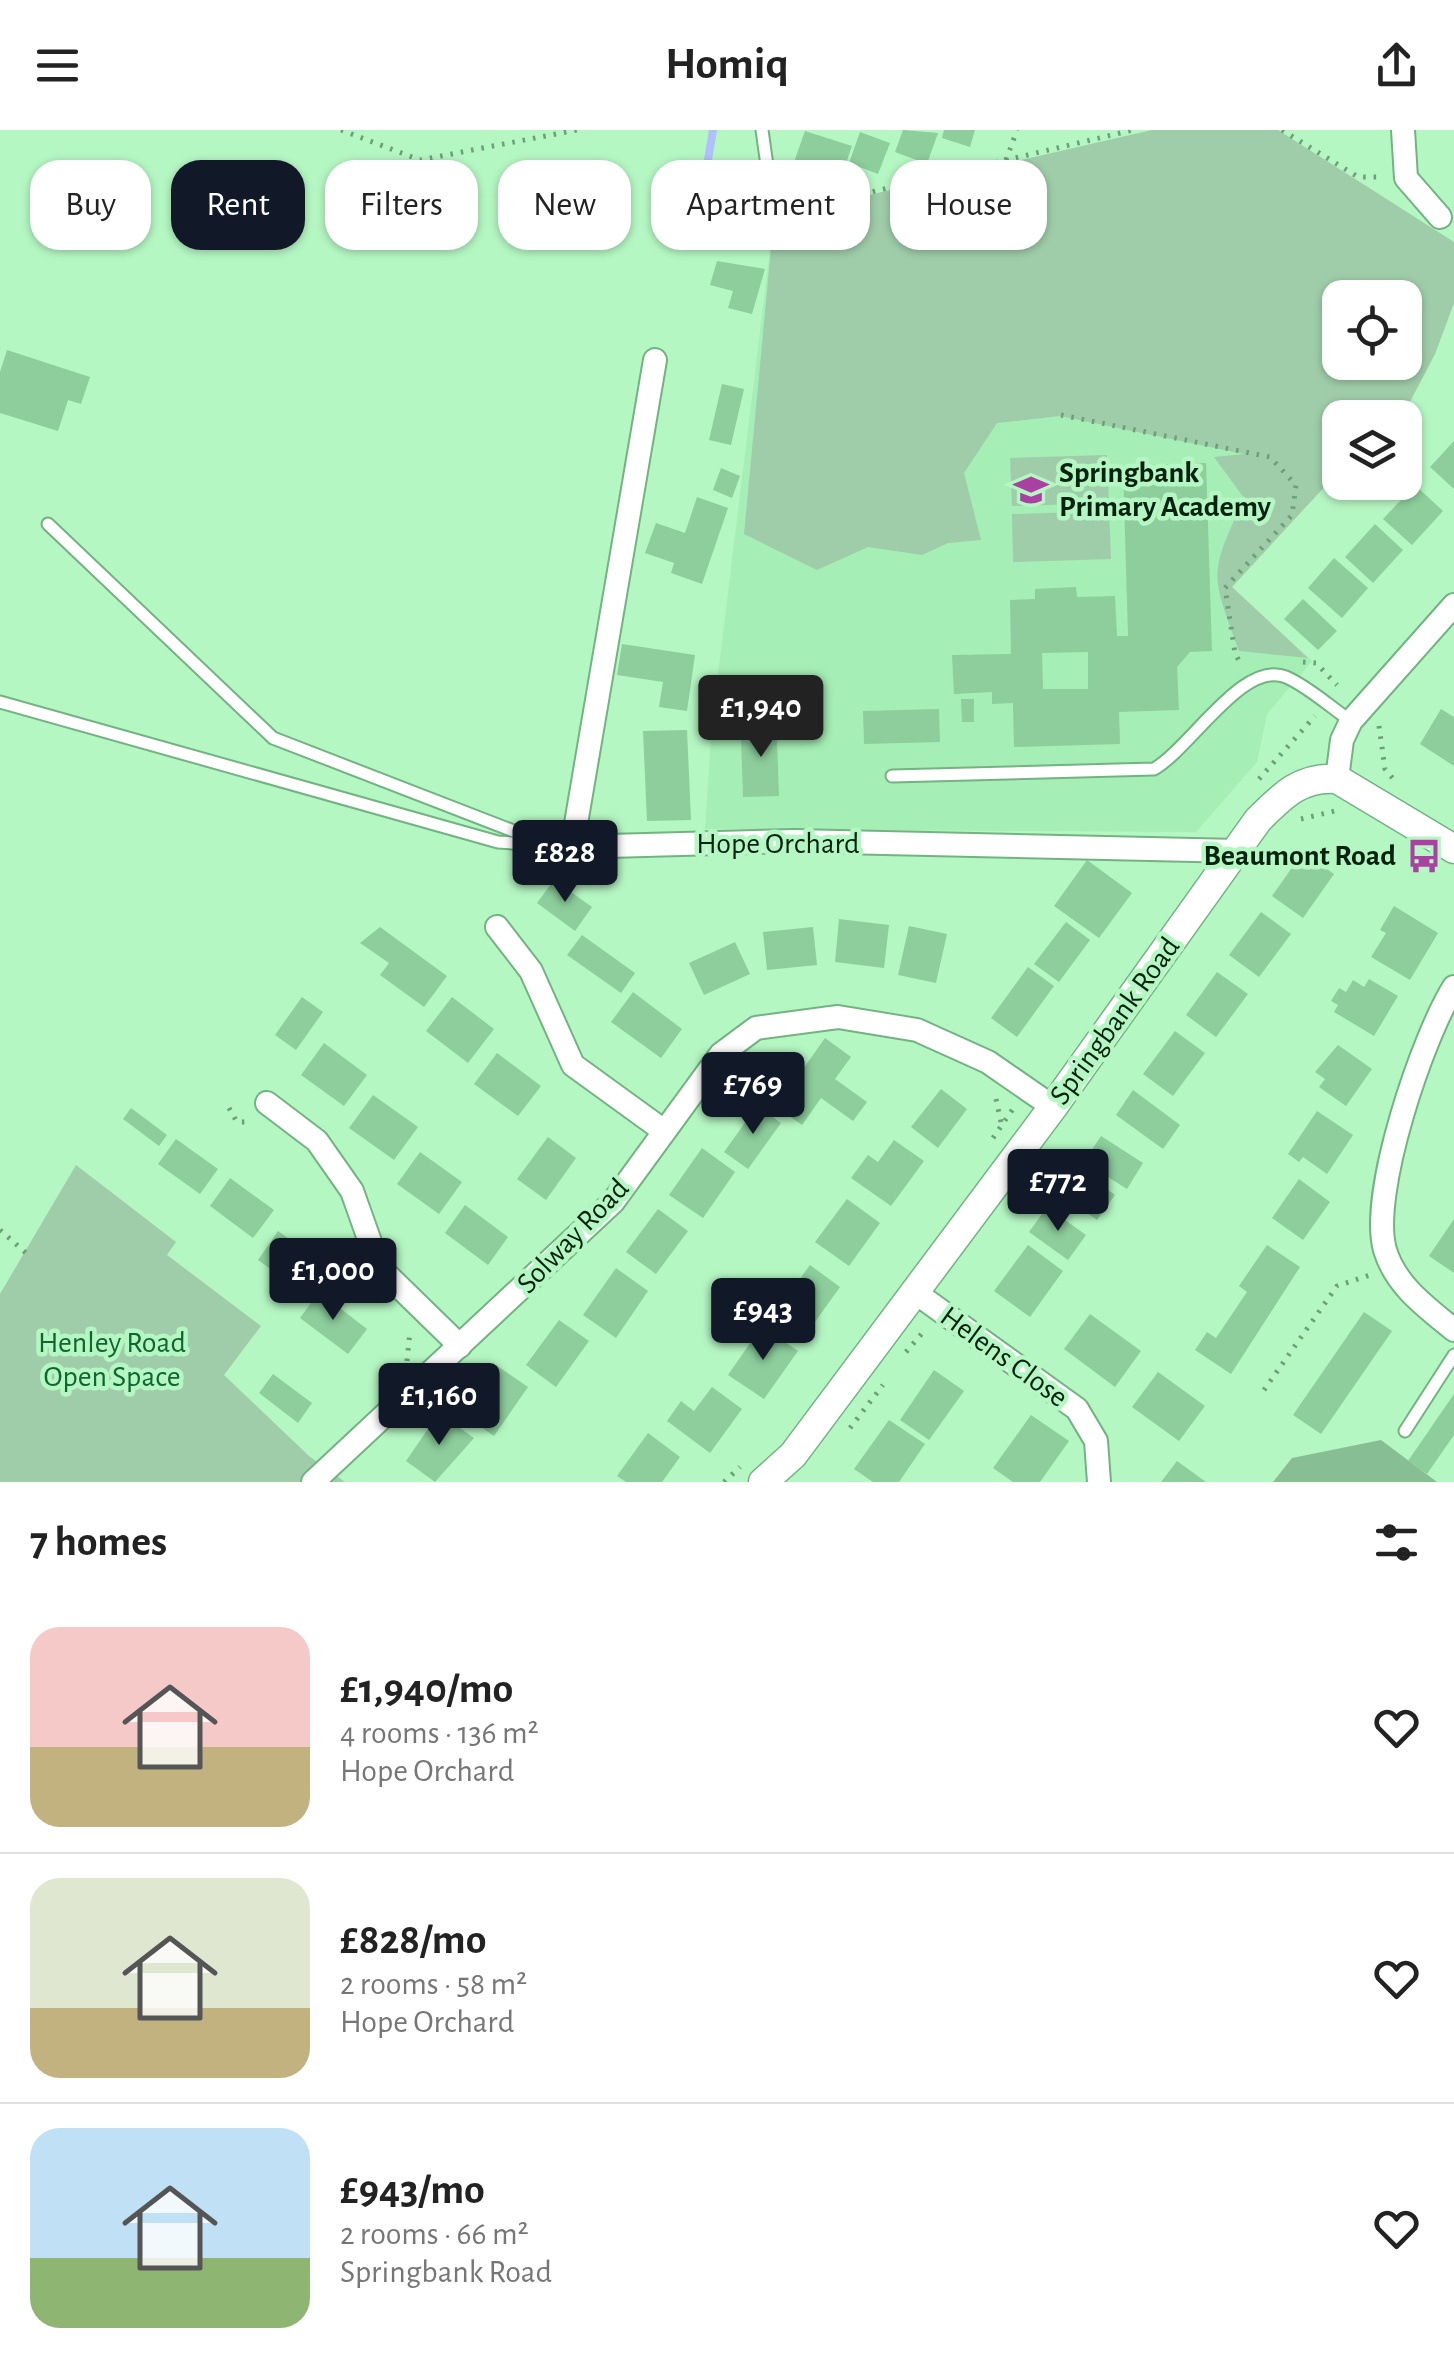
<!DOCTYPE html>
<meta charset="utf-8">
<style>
:root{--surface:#fff;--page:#f6f6f6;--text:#222;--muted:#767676;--line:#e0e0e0;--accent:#111827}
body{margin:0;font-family:"Alegreya Sans",sans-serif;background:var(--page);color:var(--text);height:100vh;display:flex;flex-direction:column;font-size:38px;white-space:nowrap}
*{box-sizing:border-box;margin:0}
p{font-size:32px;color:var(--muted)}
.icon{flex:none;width:55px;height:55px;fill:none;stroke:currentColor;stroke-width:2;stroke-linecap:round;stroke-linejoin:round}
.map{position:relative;height:1352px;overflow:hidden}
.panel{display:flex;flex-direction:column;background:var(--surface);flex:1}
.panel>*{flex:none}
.guide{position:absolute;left:30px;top:30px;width:1395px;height:90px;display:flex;gap:20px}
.controls{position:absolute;left:1322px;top:150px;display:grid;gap:20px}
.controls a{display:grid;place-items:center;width:100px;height:100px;border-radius:20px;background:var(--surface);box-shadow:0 2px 8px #0004;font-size:50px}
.price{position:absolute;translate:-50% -85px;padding:0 22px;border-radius:10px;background:var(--accent);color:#fff;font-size:32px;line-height:65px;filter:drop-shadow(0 2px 5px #0008)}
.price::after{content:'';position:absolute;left:50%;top:60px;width:30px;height:22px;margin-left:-15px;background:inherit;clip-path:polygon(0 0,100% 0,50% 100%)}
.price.active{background:#222;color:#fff}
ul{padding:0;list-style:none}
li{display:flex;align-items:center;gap:30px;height:250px;padding:0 30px}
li+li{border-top:2px solid var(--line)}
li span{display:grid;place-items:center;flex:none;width:280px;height:200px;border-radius:30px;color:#555}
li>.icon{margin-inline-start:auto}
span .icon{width:120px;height:120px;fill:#fffc;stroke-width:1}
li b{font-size:42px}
h2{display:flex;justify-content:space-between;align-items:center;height:120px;padding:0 30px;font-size:42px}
.tag{padding:0 35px;border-radius:30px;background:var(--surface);box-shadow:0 2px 8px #0004;font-size:35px;line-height:90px}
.tag.active{background:var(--accent);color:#fff}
header{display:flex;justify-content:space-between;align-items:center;height:130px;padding:0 30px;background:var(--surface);font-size:45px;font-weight:600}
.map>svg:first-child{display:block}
.built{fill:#a5eeb5;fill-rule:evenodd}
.green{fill:#9fcda9;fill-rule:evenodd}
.forest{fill:#87be93}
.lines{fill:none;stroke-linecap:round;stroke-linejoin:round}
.stream{stroke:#afc1fa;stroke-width:8}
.building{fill:#8dce9c;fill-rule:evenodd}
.service-casing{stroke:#73b382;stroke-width:15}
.minor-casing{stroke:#73b382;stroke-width:26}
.tertiary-casing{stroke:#73b382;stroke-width:31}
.path{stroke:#6d9f79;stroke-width:5;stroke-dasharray:2.5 8;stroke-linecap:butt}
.service{stroke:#fff;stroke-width:11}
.minor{stroke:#fff;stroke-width:22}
.tertiary{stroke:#fff;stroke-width:28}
.labels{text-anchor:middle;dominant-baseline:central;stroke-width:9;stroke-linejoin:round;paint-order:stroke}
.poi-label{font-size:30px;font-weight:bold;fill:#072210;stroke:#b5f7c3;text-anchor:start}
.street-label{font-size:30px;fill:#072210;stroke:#b5f7c3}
.park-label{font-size:30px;fill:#106531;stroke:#b5f7c3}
</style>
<header><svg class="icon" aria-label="menu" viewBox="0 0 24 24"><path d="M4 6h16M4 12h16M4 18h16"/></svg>Homiq<svg class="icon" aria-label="share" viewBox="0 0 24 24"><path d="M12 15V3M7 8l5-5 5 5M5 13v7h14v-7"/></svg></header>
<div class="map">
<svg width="1454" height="1352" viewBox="0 0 1454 1352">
<rect width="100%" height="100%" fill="#b5f7c3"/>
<path class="built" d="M1152 0H1278L1454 112V173L1435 224 1402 287 1340 288V340L1232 457 1312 531 1267 584 1257 632 1196 702 705 699 712 593 774 87ZM1340 168H1405V232H1340Z"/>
<g class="green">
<path d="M1152 0H1278L1454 112V173L1435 224 1402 287 1340 288V340L1232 457 1308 528 1239 521C1210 441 1209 446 1244 368L1214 327 1244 324 1060 286 997 293 964 343 981 410 948 413 922 425 868 417 817 440 744 404 774 87ZM1340 168H1405V232H1340Z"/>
<path d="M1107 325 1109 373 1012 376 1010 328Z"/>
<path d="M1109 381 1111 429 1013 432 1012 384Z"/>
<path d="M76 1035 176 1112 167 1125 261 1196 224 1245 309 1326 345 1352H0V1164Z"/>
</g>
<path class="forest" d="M1381 1310 1437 1352H1273L1292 1328Z"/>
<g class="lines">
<path class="stream" d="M699 83 713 0"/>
</g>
<g class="building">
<path d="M903 0 938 3 927 34 895 22Z"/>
<path d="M944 0H975L970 17 942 8Z"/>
<path d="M805 1 852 16 840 51 793 35Z"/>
<path d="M860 2 890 13 878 44 849 33Z"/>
<path d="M703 81 729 88 723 111 696 104Z"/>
<path d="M717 131 765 139 752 184 728 178 733 161 710 155Z"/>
<path d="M7 220 90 247 81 274 68 270 58 301 0 283V242Z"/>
<path d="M722 254 744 259 731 315 709 310Z"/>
<path d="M1454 311V359L1430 337Z"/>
<path d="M1206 333 1212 521 1190 522 1177 537 1179 580 1119 582 1120 614 1014 617 1013 573 992 574V562L954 564 952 525 1011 524 1010 470 1035 469V459L1076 457 1077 467 1115 466 1117 506H1128L1123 336ZM1088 522V559H1043L1042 523Z"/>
<path d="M721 338 740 346 732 368 713 360Z"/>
<path d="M1415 355 1443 381 1412 415 1383 389Z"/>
<path d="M697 367 728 378 702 454 671 443 674 433 645 423 656 393 685 403Z"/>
<path d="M1375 394 1403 420 1373 453 1345 427Z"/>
<path d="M1334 428 1368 458 1342 488 1308 458Z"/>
<path d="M1303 469 1337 501 1318 520 1284 489Z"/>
<path d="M622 514 695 525 687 581 659 577 663 552 617 545Z"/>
<path d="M961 569H974V592H962Z"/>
<path d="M939 579 940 612 864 614 863 581Z"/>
<path d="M1441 579 1454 587V636L1420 614Z"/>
<path d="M757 585H776L779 666 743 667 741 607H758Z"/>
<path d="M687 600 691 690 647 691 643 601Z"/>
<path d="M1303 722 1334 744 1303 788 1272 766Z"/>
<path d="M1087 730 1132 763 1099 808 1054 776Z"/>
<path d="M554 750 592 777 575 801 537 773Z"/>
<path d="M1394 776 1438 803 1410 850 1371 827 1386 803 1380 800Z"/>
<path d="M1261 782 1291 804 1259 847 1229 825Z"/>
<path d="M839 789 889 795 884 838 835 832Z"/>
<path d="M1066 792 1090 810 1059 852 1034 834Z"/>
<path d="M909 796 947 804 936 853 898 845Z"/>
<path d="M380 797 447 846 424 877 380 845 389 833 360 813Z"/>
<path d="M813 797 817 835 767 840 763 802Z"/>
<path d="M582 805 635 843 621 863 567 825Z"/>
<path d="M735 812 750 844 704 865 689 833Z"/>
<path d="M1028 837 1054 856 1017 907 991 888Z"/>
<path d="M1217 842 1248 864 1216 907 1186 885Z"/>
<path d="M1369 849 1398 866 1374 906 1334 882 1338 875 1331 871 1339 858 1346 862 1353 850 1364 857Z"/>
<path d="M633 862 682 899 661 928 611 892Z"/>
<path d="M302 867 323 882 296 920 275 905Z"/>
<path d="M452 867 494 899 468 933 426 901Z"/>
<path d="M1175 901 1205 923 1173 966 1143 944Z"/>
<path d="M825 908 851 927 835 949 867 972 853 991 821 968 802 995 776 977Z"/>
<path d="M324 913 367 945 344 976 301 945Z"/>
<path d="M1338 915 1372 939 1346 976 1319 957 1325 949 1315 942Z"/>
<path d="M497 923 541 956 518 986 474 954Z"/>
<path d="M941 959 967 979 938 1018 911 997Z"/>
<path d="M1133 960 1180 995 1163 1019 1116 985Z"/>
<path d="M373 965 418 997 394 1030 349 998Z"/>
<path d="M757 976 781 993 748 1039 724 1022Z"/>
<path d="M131 978 167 1005 159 1016 123 989Z"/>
<path d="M1317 981 1353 1005 1327 1044 1303 1027 1299 1032 1288 1024Z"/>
<path d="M1101 1006 1143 1033 1127 1059 1084 1032Z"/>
<path d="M548 1007 576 1028 546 1070 517 1049Z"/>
<path d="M176 1009 218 1039 200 1064 158 1034Z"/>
<path d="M894 1010 924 1031 891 1076 851 1048 868 1025 878 1032Z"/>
<path d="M702 1018 735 1042 703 1088 669 1065Z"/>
<path d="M420 1022 462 1052 439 1084 397 1054Z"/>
<path d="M1076 1037 1115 1065 1097 1090 1058 1062Z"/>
<path d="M230 1048 274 1080 253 1108 210 1076Z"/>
<path d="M1299 1049 1330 1072 1303 1110 1272 1088Z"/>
<path d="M847 1069 880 1093 849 1136 815 1112Z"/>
<path d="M465 1075 508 1107 488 1135 445 1103Z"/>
<path d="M1047 1077 1086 1105 1068 1130 1029 1102Z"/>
<path d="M658 1079 688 1101 656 1144 626 1122Z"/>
<path d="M1454 1089V1143L1429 1126Z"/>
<path d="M278 1101 325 1135 304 1163 258 1130Z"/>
<path d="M1028 1115 1063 1141 1030 1187 994 1161Z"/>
<path d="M1267 1115 1300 1137 1231 1244 1195 1220 1207 1202 1216 1208 1247 1162 1239 1156Z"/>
<path d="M810 1135 840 1157 807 1203 776 1181Z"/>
<path d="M616 1138 648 1161 616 1208 583 1185Z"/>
<path d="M319 1162 367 1199 348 1224 300 1188Z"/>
<path d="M1364 1182 1392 1201 1321 1304 1293 1285Z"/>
<path d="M1090 1184 1141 1221 1115 1257 1064 1219Z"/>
<path d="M559 1190 589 1211 556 1257 526 1235Z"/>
<path d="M762 1196 798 1221 764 1269 728 1245Z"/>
<path d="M496 1235 528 1257 494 1306 462 1284Z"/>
<path d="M934 1240 964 1261 929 1310 900 1290Z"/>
<path d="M1158 1242 1205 1276 1179 1311 1132 1277Z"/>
<path d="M273 1244 312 1273 298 1293 259 1263Z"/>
<path d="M712 1257 742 1279 710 1323 667 1291 681 1271 694 1281Z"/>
<path d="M1454 1264V1305L1427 1344 1408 1331Z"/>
<path d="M439 1283 474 1308 435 1352 406 1331Z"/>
<path d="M1031 1285 1069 1311 1040 1352H1013L993 1338Z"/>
<path d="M889 1290 925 1314 899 1352H873L854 1339Z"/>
<path d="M648 1303 680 1327 662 1352H626L617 1346Z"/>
<path d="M1177 1331 1206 1352H1161Z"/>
</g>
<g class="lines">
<g class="service-casing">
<g id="service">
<path d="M762 0 774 85"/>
<path d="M48 394 273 608 516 702 533 718"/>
<path d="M0 572 498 712 572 717"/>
<path d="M892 646 1154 639C1191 618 1243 529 1286 547 1309 557 1330 577 1351 591"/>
<path d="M1405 1301 1454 1225"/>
</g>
</g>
<g class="minor-casing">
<g id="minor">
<path d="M1403 0 1406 48 1440 87"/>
<path d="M655 230 572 717 794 711 1238 721"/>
<path d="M1337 649 1342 610 1351 591 1454 475"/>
<path d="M497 797 531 841 573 935 664 1001"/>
<path d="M1454 857C1423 906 1369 1064 1385 1120 1396 1156 1426 1177 1454 1200"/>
<path d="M267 973 317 1011 352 1061 379 1137 460 1216"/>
<path d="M916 1163 1077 1279 1096 1311 1099 1352"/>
<path d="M313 1352 613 1072 721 924 756 898 838 887 917 900 988 932 1053 977"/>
</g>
</g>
<g class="tertiary-casing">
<path id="tertiary" d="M763 1352 793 1325 1053 977 1258 690C1282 666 1301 646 1337 649L1454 719"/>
</g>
<g class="path">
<path d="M341 0 420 30 577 0"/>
<path d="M1282 0 1358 47H1381"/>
<path d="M1006 30 1017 0"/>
<path d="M791 81 1133 0"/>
<path d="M1061 285 1270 327 1296 355 1292 385 1225 458 1235 523 1241 535"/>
<path d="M1303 532 1316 533 1337 555"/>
<path d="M1379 596 1385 639 1395 651"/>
<path d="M1259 649 1315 586"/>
<path d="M1301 689 1339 680"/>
<path d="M996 969 1001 992"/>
<path d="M229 978 237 992H252"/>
<path d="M993 1008 1015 976"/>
<path d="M0 1100 26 1123"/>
<path d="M906 1222 925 1200"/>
<path d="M407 1231 410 1202"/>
<path d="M1264 1260 1337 1156 1370 1145"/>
<path d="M850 1298 883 1255"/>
<path d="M724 1352 740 1337"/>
</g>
<use href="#service" class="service"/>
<use href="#minor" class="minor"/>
<use href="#tertiary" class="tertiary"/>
</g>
<defs>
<g id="school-bare" transform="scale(2.7)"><path d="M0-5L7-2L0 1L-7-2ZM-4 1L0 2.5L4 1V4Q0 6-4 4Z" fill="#aa40a2" stroke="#b5f7c3" stroke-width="2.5" paint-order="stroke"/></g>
<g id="bus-bare" transform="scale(2.7)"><path d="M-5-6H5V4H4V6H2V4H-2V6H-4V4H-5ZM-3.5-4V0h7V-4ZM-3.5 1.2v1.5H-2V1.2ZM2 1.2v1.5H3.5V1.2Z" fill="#aa40a2" stroke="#b5f7c3" stroke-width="2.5" paint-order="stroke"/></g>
</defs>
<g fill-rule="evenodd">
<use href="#school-bare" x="1031" y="360"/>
<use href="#bus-bare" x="1424" y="726"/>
</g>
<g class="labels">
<g class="poi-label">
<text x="1059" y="343">Springbank<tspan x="1059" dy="34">Primary Academy</tspan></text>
<text x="1396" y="726" text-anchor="end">Beaumont Road</text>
</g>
<g class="street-label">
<text x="778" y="714">Hope Orchard</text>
<text transform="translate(1115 891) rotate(-54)">Springbank Road</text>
<text transform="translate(573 1106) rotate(-46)">Solway Road</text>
<text transform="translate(1004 1227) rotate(36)">Helens Close</text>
</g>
<g class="park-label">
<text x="112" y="1213">Henley Road<tspan x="112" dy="34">Open Space</tspan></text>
</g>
</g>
</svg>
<div class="controls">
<a><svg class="icon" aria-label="locate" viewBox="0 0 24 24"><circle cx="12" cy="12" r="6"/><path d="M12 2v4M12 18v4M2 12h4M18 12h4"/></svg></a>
<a><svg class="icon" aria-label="layers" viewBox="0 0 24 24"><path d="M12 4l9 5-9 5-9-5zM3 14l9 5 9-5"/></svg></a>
</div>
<b class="price active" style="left:761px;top:630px">£1,940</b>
<b class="price" style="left:565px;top:775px">£828</b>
<b class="price" style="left:753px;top:1007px">£769</b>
<b class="price" style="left:1058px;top:1104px">£772</b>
<b class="price" style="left:333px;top:1193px">£1,000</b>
<b class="price" style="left:763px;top:1233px">£943</b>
<b class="price" style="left:439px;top:1318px">£1,160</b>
<div class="guide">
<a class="tag">Buy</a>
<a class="tag active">Rent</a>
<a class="tag">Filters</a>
<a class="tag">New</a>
<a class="tag">Apartment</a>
<a class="tag">House</a>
</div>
</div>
<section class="panel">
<h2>7 homes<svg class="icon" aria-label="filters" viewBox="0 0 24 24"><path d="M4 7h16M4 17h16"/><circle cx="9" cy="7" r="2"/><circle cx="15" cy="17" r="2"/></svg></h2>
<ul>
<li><span style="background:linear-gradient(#f6c9c9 60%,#c2b280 0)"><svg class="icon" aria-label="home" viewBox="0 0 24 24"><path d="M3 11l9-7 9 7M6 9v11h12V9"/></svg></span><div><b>£1,940/mo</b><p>4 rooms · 136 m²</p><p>Hope Orchard</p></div><svg class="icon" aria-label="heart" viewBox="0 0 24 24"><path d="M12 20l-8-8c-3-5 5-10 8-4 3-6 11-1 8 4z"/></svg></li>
<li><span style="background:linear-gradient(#dfe7d0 65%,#c2b280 0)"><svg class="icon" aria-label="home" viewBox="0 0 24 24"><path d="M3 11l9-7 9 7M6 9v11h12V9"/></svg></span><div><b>£828/mo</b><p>2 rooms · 58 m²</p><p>Hope Orchard</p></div><svg class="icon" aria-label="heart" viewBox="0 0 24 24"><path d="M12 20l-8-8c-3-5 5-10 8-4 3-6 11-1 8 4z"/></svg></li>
<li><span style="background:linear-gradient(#bfe0f5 65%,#8fb573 0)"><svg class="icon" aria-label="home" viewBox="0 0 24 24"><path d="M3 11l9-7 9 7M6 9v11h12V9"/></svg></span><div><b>£943/mo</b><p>2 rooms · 66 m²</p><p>Springbank Road</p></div><svg class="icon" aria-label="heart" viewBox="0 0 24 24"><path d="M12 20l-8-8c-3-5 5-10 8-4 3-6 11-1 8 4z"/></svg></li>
</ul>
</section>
